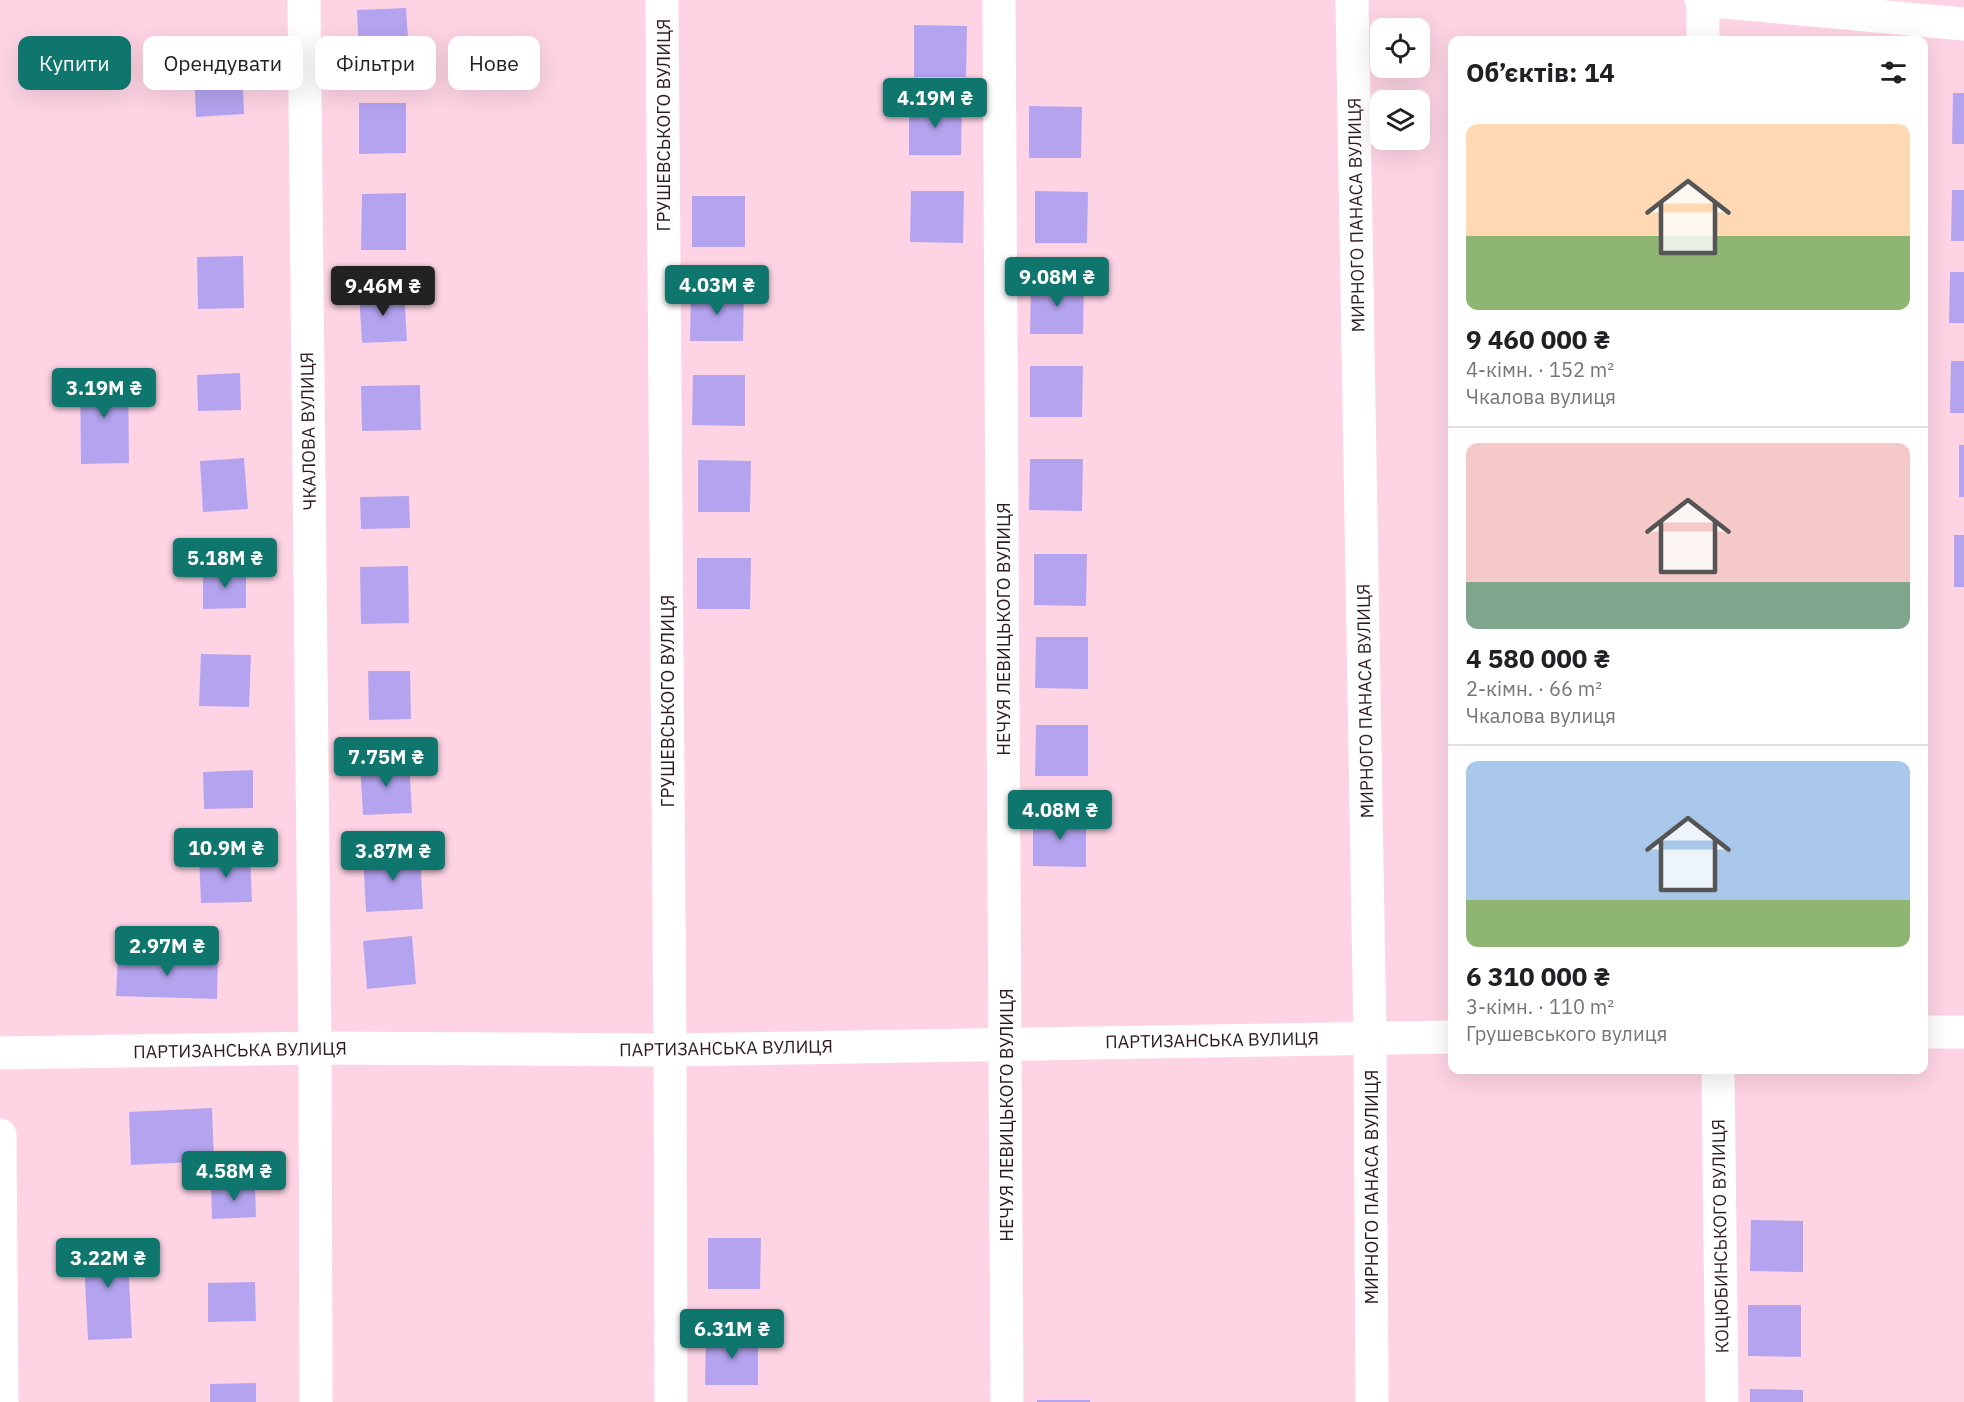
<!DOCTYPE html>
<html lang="uk">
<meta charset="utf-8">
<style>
:root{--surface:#fff;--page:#f6f6f6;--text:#202124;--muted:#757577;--line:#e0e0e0;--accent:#0f766e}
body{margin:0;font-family:"IBM Plex Sans",sans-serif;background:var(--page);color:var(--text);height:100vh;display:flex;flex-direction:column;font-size:22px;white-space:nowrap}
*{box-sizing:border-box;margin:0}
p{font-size:20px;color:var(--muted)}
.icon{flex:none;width:33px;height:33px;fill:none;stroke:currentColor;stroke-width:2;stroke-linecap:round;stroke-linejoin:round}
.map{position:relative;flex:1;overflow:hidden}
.drawer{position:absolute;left:1448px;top:36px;width:480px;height:1038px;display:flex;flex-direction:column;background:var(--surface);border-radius:12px;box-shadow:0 6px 24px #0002}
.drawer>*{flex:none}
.hud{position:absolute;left:18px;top:36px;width:570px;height:54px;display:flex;gap:12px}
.buttons{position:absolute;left:1370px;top:18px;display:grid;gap:12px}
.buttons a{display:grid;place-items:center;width:60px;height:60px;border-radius:12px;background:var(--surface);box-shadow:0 6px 24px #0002;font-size:30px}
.price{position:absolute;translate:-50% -51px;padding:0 14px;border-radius:6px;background:var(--accent);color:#fff;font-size:20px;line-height:39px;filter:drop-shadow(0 2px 3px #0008)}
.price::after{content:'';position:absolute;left:50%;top:36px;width:18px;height:14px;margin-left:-9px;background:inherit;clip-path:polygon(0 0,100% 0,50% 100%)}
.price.active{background:#222;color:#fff}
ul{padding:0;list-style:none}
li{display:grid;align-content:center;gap:12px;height:318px;padding:0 18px}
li+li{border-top:2px solid var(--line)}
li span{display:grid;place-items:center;height:186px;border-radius:12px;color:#555}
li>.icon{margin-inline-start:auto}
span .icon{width:108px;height:108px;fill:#fffc;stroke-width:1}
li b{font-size:26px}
h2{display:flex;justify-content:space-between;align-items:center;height:72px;padding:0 18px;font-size:26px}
.pill{padding:0 21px;border-radius:12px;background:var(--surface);box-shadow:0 6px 24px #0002;font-size:21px;line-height:54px}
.pill.active{background:var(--accent);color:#fff}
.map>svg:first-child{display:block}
.building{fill:#b4a4f0}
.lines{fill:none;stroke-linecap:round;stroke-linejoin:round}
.minor{stroke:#fff;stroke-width:33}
.labels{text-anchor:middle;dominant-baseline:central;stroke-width:4.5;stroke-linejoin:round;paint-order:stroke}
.street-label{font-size:18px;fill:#2e1b23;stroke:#fff}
</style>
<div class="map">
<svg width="1964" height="1402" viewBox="0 0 1964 1402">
<rect width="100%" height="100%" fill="#fed4e4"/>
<g class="building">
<path d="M406 8 409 55 359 57 357 10Z"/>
<path d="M914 25 967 26 966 77H914Z"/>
<path d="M242 65 244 114 196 117 194 67Z"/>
<path d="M1953 93H1964V144H1952Z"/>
<path d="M359 103H406V153L359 154Z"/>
<path d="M909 104H962L961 155H909Z"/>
<path d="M1029 106 1082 107 1081 158H1029Z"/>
<path d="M1952 190H1964V241H1951Z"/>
<path d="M911 191H964L963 243 910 242Z"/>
<path d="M1035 191 1088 192 1087 243H1035Z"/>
<path d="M406 193V250H361L362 194Z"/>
<rect x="692" y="196" width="53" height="51"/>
<path d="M243 256 244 308 198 309 197 257Z"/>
<path d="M1950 272H1964V323H1949Z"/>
<path d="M1031 283H1084L1083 334H1030Z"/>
<path d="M404 290 407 341 362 343 359 293Z"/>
<path d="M691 290H744L743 341H690Z"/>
<path d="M1951 361H1964V413H1950Z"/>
<path d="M1030 366H1083L1082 417H1030Z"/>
<path d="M240 373 241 410 198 411 197 375Z"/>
<path d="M80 375H128L129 463 81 464Z"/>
<path d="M693 375H745V426L692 425Z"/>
<path d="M420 385 421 430 362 431 361 386Z"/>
<rect x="1959" y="445" width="5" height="52"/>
<path d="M244 458 248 509 203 512 200 461Z"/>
<path d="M1030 459H1083L1082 511 1029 510Z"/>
<path d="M698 460 751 461 750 512H698Z"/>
<path d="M409 496 410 528 361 529 360 497Z"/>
<rect x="1954" y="535" width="10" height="52"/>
<path d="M1034 554H1087L1086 606 1034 605Z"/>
<path d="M697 558H751L750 609H697Z"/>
<path d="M408 566 409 623 361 624 360 567Z"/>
<path d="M246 569V608L203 609V570Z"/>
<path d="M1036 637H1088V689L1035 688Z"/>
<path d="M201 654 251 655 249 707 199 706Z"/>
<path d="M368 671H410L411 719 369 720Z"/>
<path d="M1036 725H1088V776H1035Z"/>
<path d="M409 760 412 813 363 815 360 763Z"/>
<path d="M253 770V808L204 809 203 772Z"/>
<path d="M1033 815H1086V867L1033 866Z"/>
<path d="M420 852 423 909 366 912 363 854Z"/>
<path d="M250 855 252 902 201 903 199 856Z"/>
<path d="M412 936 416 984 367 989 363 941Z"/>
<path d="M118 955 218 958 217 999 116 996Z"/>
<path d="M212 1108 214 1161 131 1165 129 1112Z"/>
<path d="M255 1185 256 1217 212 1219 211 1187Z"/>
<path d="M1751 1220 1803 1221V1272L1750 1271Z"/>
<path d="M127 1238 132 1338 88 1340 83 1241Z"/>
<path d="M708 1238H761L760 1289H708Z"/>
<path d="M255 1282 256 1321 208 1322V1283Z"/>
<path d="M1748 1305H1801V1357L1748 1356Z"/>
<path d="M706 1334H758V1385H705Z"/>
<path d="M256 1383V1402H210V1384Z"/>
<path d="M1750 1389 1803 1390V1402H1750Z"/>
<rect x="1037" y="1400" width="53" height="2"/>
</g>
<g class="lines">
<g class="minor">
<path d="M304 0 315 1048 316 1402"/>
<path d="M662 0 670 1050 671 1402"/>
<path d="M999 0 1007 1402"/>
<path d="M1352 0 1370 1037 1372 1402"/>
<path d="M1701 0 1964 24"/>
<path d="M1703 0V40"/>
<path d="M1923 1032H1964"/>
<path d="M0 1053 315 1048 670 1050 1452 1037"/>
<path d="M1718 1070 1722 1402"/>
<path d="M0 1135 2 1402"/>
</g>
</g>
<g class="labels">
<g class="street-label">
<text transform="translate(663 125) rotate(-90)">ГРУШЕВСЬКОГО ВУЛИЦЯ</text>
<text transform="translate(1356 215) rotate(-91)">МИРНОГО ПАНАСА ВУЛИЦЯ</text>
<text transform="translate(308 431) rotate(-91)">ЧКАЛОВА ВУЛИЦЯ</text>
<text transform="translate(1003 629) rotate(-90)">НЕЧУЯ ЛЕВИЦЬКОГО ВУЛИЦЯ</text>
<text transform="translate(667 701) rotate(-90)">ГРУШЕВСЬКОГО ВУЛИЦЯ</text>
<text transform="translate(1365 701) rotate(-91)">МИРНОГО ПАНАСА ВУЛИЦЯ</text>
<text transform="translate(1212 1040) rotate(-1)">ПАРТИЗАНСЬКА ВУЛИЦЯ</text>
<text transform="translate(726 1048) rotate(-1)">ПАРТИЗАНСЬКА ВУЛИЦЯ</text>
<text transform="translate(240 1050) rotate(-1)">ПАРТИЗАНСЬКА ВУЛИЦЯ</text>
<text transform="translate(1006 1115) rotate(-90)">НЕЧУЯ ЛЕВИЦЬКОГО ВУЛИЦЯ</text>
<text transform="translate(1371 1187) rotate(-90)">МИРНОГО ПАНАСА ВУЛИЦЯ</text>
<text transform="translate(1720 1236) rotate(-91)">КОЦЮБИНСЬКОГО ВУЛИЦЯ</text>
</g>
</g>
</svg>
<div class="buttons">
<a><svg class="icon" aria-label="locate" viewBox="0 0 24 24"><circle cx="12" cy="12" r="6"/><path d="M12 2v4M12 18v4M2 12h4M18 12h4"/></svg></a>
<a><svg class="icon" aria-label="layers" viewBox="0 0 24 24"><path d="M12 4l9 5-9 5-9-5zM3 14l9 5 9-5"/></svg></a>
</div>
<b class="price" style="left:935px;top:129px">4.19M ₴</b>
<b class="price" style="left:1057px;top:308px">9.08M ₴</b>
<b class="price" style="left:717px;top:316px">4.03M ₴</b>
<b class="price active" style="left:383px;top:317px">9.46M ₴</b>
<b class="price" style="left:104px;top:419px">3.19M ₴</b>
<b class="price" style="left:225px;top:589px">5.18M ₴</b>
<b class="price" style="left:386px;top:788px">7.75M ₴</b>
<b class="price" style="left:1060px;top:841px">4.08M ₴</b>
<b class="price" style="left:226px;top:879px">10.9M ₴</b>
<b class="price" style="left:393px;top:882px">3.87M ₴</b>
<b class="price" style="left:167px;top:977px">2.97M ₴</b>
<b class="price" style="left:234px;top:1202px">4.58M ₴</b>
<b class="price" style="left:108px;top:1289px">3.22M ₴</b>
<b class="price" style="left:732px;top:1360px">6.31M ₴</b>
<div class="hud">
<a class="pill active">Купити</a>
<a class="pill">Орендувати</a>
<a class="pill">Фільтри</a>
<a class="pill">Нове</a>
</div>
<section class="drawer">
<h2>Об’єктів: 14<svg class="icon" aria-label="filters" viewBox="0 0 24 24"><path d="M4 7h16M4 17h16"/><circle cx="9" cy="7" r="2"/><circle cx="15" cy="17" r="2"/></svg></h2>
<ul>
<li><span style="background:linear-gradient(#ffd9b3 60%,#8fb573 0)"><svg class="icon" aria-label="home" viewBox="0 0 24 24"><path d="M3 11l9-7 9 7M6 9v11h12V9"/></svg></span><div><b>9 460 000 ₴</b><p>4-кімн. · 152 m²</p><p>Чкалова вулиця</p></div></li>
<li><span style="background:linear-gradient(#f6c9c9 75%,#7fa58c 0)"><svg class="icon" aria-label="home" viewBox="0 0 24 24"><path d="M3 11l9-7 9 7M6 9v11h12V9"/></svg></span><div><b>4 580 000 ₴</b><p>2-кімн. · 66 m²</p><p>Чкалова вулиця</p></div></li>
<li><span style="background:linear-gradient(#a9c7e8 75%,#8fb573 0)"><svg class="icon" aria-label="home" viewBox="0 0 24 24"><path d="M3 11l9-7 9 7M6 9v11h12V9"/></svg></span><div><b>6 310 000 ₴</b><p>3-кімн. · 110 m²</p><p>Грушевського вулиця</p></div></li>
</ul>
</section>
</div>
